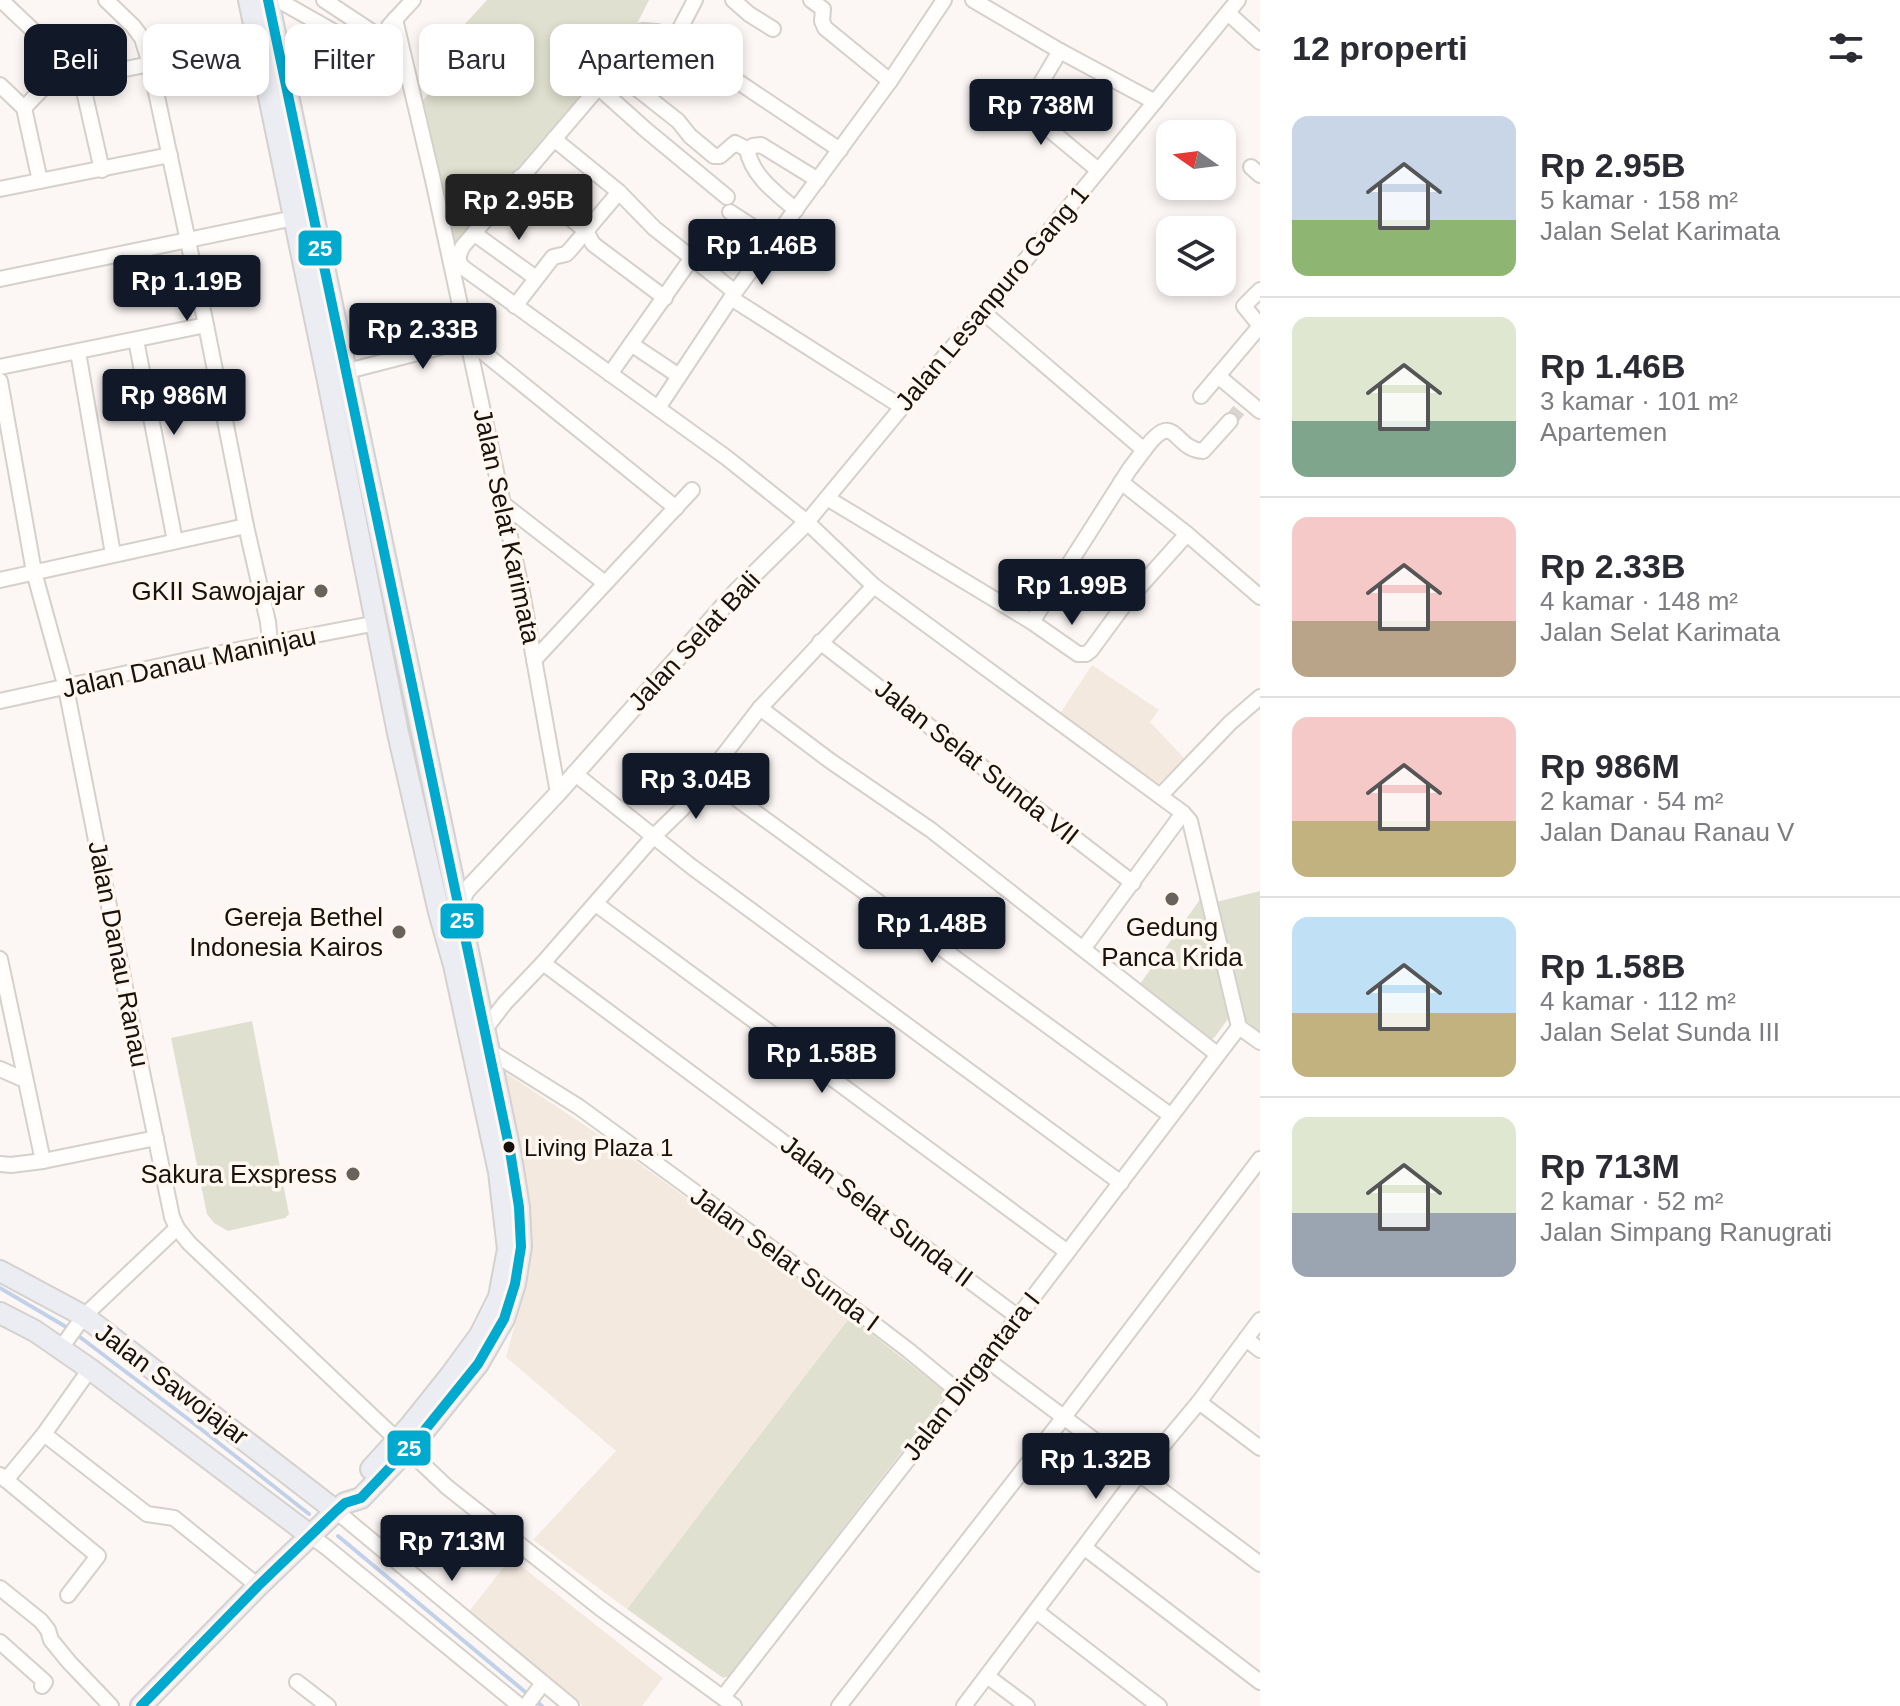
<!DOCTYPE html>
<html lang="id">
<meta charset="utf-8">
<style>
:root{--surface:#fff;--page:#f7f7f7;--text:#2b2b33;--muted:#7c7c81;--line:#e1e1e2;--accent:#111827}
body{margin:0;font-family:Arial,sans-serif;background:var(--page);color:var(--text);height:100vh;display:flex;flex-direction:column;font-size:30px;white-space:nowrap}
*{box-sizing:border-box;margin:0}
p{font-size:26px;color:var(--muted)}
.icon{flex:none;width:44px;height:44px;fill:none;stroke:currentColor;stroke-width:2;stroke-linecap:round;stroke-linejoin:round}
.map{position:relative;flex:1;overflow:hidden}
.details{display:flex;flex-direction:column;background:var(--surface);width:640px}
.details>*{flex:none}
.banner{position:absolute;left:24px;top:24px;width:760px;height:72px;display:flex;gap:16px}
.needle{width:52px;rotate:284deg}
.fabs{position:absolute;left:1156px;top:120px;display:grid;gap:16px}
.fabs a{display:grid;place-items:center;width:80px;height:80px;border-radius:16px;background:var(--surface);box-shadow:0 4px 12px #0003;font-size:40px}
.price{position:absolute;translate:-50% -68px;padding:0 18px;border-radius:8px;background:var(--accent);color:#fff;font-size:26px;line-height:52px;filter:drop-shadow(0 2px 4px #0008)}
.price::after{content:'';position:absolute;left:50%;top:48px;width:24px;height:18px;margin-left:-12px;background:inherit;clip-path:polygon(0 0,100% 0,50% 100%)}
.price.active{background:#222;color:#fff}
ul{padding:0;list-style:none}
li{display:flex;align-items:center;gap:24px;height:200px;padding:0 32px}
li+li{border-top:2px solid var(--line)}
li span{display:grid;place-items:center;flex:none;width:224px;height:160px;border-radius:16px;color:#555}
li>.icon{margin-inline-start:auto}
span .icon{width:96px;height:96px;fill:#fffc;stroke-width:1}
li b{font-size:34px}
h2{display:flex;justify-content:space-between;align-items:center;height:96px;padding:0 32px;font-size:34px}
.pill{padding:0 28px;border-radius:16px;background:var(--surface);box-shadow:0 4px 12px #0003;font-size:28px;line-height:72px}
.pill.active{background:var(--accent);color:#fff}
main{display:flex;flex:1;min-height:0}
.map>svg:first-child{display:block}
.built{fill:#f4e9df}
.green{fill:#e0e0d0}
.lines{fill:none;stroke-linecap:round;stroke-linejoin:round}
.stream{stroke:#c0d1e9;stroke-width:4}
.minor-tunnel{stroke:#dad5d1;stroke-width:14;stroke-dasharray:14 7;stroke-linecap:butt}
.minor-casing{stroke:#d6d0cb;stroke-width:18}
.tertiary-casing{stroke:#d6d0cb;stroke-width:20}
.primary-casing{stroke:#d5d1cf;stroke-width:24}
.minor{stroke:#fffefd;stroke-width:14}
.tertiary{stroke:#fffefd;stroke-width:16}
.primary{stroke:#ecedf3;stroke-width:20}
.bus-1-casing{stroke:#fff7f0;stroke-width:16}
.bus-1{stroke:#00a9ce;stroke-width:10}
.poi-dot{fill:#68625d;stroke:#fff7f0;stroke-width:3}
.bus-dot{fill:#19120c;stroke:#fff7f0;stroke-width:3}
.labels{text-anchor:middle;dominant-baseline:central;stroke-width:7;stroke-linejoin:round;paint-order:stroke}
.bus-label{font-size:24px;fill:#19120c;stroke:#fff7f0;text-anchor:start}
.street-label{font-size:26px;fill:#19120c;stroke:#fff7f0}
.poi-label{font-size:26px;fill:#19120c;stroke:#fff7f0;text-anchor:end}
.line-badge{stroke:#fff7f0;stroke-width:3}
.badge-label{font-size:22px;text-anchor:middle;font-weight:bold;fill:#fff}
</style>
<main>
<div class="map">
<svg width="1260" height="1706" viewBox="0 0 1260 1706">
<rect width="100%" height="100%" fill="#fcf7f4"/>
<g class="built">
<path d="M1092 665 1159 710 1150 722 1185 759 1159 783 1154 782 1059 715Z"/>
<path d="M503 1071 604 1138 850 1317 627 1609 533 1540 616 1451 506 1357 527 1280 530 1236 529 1198Z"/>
<path d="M511 1558 663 1678 642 1706H583L467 1614Z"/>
</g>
<g class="green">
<path d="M487 0H649L622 54 454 256 422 101 455 65 440 51Z"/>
<path d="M1260 891V1032L1244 1019 1216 902Z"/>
<path d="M1201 898 1228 1019 1214 1038 1211 1039 1140 984Z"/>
<path d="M252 1021 289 1214 285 1218 228 1231 214 1223 207 1214 171 1038Z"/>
<path d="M850 1317 947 1393 729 1676 723 1678 627 1609Z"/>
</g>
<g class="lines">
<g class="stream">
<path d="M0 1288 68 1328 192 1422 309 1514"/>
<path d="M338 1536 542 1706"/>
</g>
<path class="minor-tunnel" d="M1230 421 1246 401"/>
<g class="minor-casing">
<g id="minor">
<path d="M1 0 76 71 81 78 102 170"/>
<path d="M106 0 133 26 142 38 150 64 206 325 246 526 268 622 270 643"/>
<path d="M278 0 407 73"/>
<path d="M324 0 401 51"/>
<path d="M733 0 749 14 773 29"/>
<path d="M811 0 823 9 822 21 825 28 890 81"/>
<path d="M973 0 1060 51 1155 102"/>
<path d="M1228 13 1260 42"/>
<path d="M395 19 433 180 522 592 558 793"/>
<path d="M389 26 413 0"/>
<path d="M673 42 695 0"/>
<path d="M1060 51 1029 103V110L1033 116 1098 170"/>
<path d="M81 78 150 64"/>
<path d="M630 83 678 121 690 136 714 156H720L735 143 747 149 753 146 761 145 818 180"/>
<path d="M0 85 24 108 40 181"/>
<path d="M598 87 646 130 727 197"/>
<path d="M24 108 67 63"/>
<path d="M554 139 619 192 654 228 735 292"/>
<path d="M747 149C752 176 776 193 796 210"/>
<path d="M840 150 740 83 673 42 657 32 642 31 634 37 620 62 463 246C458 255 456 262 465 269L727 458 807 522 874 586 1183 813 1190 821 1239 1027"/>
<path d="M1251 167 1260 175"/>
<path d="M520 177 586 231 593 244 665 298"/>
<path d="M0 189 170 155"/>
<path d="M730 212 773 240"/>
<path d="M479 237 536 278"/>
<path d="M0 279 294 218"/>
<path d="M731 298 902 407"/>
<path d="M515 306 553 257 566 254 570 250 619 192"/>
<path d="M983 312 1144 450 1129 470 1032 622"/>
<path d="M136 340 175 541"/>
<path d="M631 344 679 376"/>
<path d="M78 352 113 554"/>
<path d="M0 367 206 325"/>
<path d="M340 373 468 340 676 508"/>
<path d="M610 374 691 259"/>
<path d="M1218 376 1260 411"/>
<path d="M0 381 34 572 66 688 135 1038 172 1217 177 1228 189 1243 447 1487 600 1608 734 1706"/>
<path d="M1201 396 1260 326 1244 306 1260 290"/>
<path d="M658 408 735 292 890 81 944 0"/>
<path d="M1144 450C1176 407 1172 449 1203 451L1230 421"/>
<path d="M1121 482 1187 534"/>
<path d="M827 498 1032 622 1078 654H1086L1091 650 1127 601 1187 534 1260 597"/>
<path d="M502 503 605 583"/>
<path d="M807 522 932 371 983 312 1238 0"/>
<path d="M0 580 246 526"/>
<path d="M820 642 1133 883"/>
<path d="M534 660 692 490"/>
<path d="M0 701 206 656 377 623"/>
<path d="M760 708 829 760 931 830 1217 1054"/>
<path d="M574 773 692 867 1121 1183"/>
<path d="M707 777 1170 1115"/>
<path d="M1160 796 1230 723 1260 697"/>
<path d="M596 904 1066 1251"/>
<path d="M1083 949 1183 813"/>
<path d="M0 959 43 1161"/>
<path d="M543 963 1018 1317"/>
<path d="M485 1029 505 1003 543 963 654 836 682 809 760 708 874 586"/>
<path d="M488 1050 579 1107 845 1302 908 1350 959 1392"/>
<path d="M0 1069 25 1080"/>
<path d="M0 1164 11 1165 43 1161 156 1138"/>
<path d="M1246 1339 1260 1350"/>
<path d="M61 1348 84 1316 177 1228"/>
<path d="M986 1359 1260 1564"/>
<path d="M1199 1402 1260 1448"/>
<path d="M44 1434 147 1514 174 1518 258 1586"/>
<path d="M0 1475 98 1556 68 1595"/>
<path d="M6 1480 44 1434 90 1369"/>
<path d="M336 1511 571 1706"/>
<path d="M311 1536 326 1547 520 1706"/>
<path d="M1085 1548 1260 1682"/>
<path d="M0 1588 41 1621 48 1630 51 1640 69 1662 111 1706"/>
<path d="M1036 1611 1159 1706"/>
<path d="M0 1642 45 1682 42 1686"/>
<path d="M987 1676 1027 1706"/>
<path d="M297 1682 328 1706"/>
<path d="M723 1697 986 1359 1239 1027 1260 1042"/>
<path d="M526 1706 543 1683"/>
<path d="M839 1706 1064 1417 1260 1159"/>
<path d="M964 1706 1139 1474 1199 1402 1260 1320"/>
</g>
</g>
<g class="tertiary-casing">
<path id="tertiary" d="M455 907 459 906 466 891 558 793 737 591 807 522"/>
</g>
<g class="primary-casing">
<g id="primary">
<path d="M249 0 327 376 398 733 439 912 454 965 499 1172 508 1249 499 1297 480 1335 450 1376 410 1426 371 1469"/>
<path d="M0 1271 84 1316 336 1511"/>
<path d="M0 1313 35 1331 90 1369 311 1536"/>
<path d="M141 1706 258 1586 336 1511 345 1503 361 1498 420 1436 478 1364 504 1319 515 1284 521 1247 519 1207 510 1151 268 0"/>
</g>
</g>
<use href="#minor" class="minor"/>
<use href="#tertiary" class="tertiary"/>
<use href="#primary" class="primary"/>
<g class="bus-1-casing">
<path id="bus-1" d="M141 1706 258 1586 336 1511 345 1503 361 1498 420 1436 478 1364 504 1319 515 1284 521 1247 519 1207 510 1151 268 0"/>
</g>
<use href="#bus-1" class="bus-1"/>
</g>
<g class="poi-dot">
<circle cx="321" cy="591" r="8"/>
<circle cx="1172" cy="899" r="8"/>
<circle cx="399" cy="932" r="8"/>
<circle cx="353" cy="1174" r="8"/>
</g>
<circle class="bus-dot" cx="509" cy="1147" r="7"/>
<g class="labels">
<g class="bus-label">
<text x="524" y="1147">Living Plaza 1</text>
</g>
<g class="street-label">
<text transform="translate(992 298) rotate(-50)">Jalan Lesanpuro Gang 1</text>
<text transform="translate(507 526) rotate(78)">Jalan Selat Karimata</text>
<text transform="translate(694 641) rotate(-47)">Jalan Selat Bali</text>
<text transform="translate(189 662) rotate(-12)">Jalan Danau Maninjau</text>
<text transform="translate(977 762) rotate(38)">Jalan Selat Sunda VII</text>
<text transform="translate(119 954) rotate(79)">Jalan Danau Ranau</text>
<text transform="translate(877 1211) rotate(37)">Jalan Selat Sunda II</text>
<text transform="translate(785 1259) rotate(36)">Jalan Selat Sunda I</text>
<text transform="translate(971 1376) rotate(-52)">Jalan Dirgantara I</text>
<text transform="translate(172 1384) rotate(37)">Jalan Sawojajar</text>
</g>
<g class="poi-label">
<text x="305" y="591">GKII Sawojajar</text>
<text x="383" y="917">Gereja Bethel<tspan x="383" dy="30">Indonesia Kairos</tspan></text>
<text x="1172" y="927" text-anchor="middle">Gedung<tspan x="1172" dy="30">Panca Krida</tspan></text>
<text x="337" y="1174">Sakura Exspress</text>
</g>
</g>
<g class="line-badge">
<rect x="297" y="229" width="46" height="38" rx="8" fill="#00a9ce"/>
<rect x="439" y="902" width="46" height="38" rx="8" fill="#00a9ce"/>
<rect x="386" y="1429" width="46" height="38" rx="8" fill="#00a9ce"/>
</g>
<g class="badge-label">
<text x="320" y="256">25</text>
<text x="462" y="928">25</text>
<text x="409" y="1456">25</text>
</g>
</svg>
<div class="fabs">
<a><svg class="needle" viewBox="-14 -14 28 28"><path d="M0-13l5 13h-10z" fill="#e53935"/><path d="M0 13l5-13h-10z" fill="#7c7c81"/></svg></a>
<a><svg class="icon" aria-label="layers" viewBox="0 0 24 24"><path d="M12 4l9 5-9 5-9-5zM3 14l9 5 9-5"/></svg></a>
</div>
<b class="price" style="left:1041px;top:147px">Rp 738M</b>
<b class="price active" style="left:519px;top:242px">Rp 2.95B</b>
<b class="price" style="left:762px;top:287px">Rp 1.46B</b>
<b class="price" style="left:187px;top:323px">Rp 1.19B</b>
<b class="price" style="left:423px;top:371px">Rp 2.33B</b>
<b class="price" style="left:174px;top:437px">Rp 986M</b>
<b class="price" style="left:1072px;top:627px">Rp 1.99B</b>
<b class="price" style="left:696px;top:821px">Rp 3.04B</b>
<b class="price" style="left:932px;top:965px">Rp 1.48B</b>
<b class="price" style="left:822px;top:1095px">Rp 1.58B</b>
<b class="price" style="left:1096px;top:1501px">Rp 1.32B</b>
<b class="price" style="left:452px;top:1583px">Rp 713M</b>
<div class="banner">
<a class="pill active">Beli</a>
<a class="pill">Sewa</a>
<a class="pill">Filter</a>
<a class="pill">Baru</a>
<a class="pill">Apartemen</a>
</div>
</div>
<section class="details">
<h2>12 properti<svg class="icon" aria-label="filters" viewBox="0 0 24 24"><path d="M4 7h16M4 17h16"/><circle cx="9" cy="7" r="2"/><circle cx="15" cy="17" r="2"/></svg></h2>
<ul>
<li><span style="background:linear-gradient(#c9d6e8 65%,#8fb573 0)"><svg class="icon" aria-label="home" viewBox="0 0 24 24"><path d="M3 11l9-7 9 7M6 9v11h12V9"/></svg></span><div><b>Rp 2.95B</b><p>5 kamar · 158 m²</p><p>Jalan Selat Karimata</p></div></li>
<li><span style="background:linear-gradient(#dfe7d0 65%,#7fa58c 0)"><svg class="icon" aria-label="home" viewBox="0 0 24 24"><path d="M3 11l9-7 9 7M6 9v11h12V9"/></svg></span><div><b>Rp 1.46B</b><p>3 kamar · 101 m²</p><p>Apartemen</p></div></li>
<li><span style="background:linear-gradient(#f6c9c9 65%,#b9a48a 0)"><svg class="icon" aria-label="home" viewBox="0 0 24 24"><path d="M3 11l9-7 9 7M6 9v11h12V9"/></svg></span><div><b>Rp 2.33B</b><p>4 kamar · 148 m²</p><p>Jalan Selat Karimata</p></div></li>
<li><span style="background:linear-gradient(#f6c9c9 65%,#c2b280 0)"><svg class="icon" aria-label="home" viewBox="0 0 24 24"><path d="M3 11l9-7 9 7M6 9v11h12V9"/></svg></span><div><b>Rp 986M</b><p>2 kamar · 54 m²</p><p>Jalan Danau Ranau V</p></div></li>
<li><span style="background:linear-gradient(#bfe0f5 60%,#c2b280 0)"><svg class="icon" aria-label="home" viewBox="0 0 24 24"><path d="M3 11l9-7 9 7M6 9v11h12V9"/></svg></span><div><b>Rp 1.58B</b><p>4 kamar · 112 m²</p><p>Jalan Selat Sunda III</p></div></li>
<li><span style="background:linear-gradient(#dfe7d0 60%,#9aa5b1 0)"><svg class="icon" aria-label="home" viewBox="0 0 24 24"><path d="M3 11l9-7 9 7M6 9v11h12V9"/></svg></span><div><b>Rp 713M</b><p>2 kamar · 52 m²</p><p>Jalan Simpang Ranugrati</p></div></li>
</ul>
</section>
</main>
